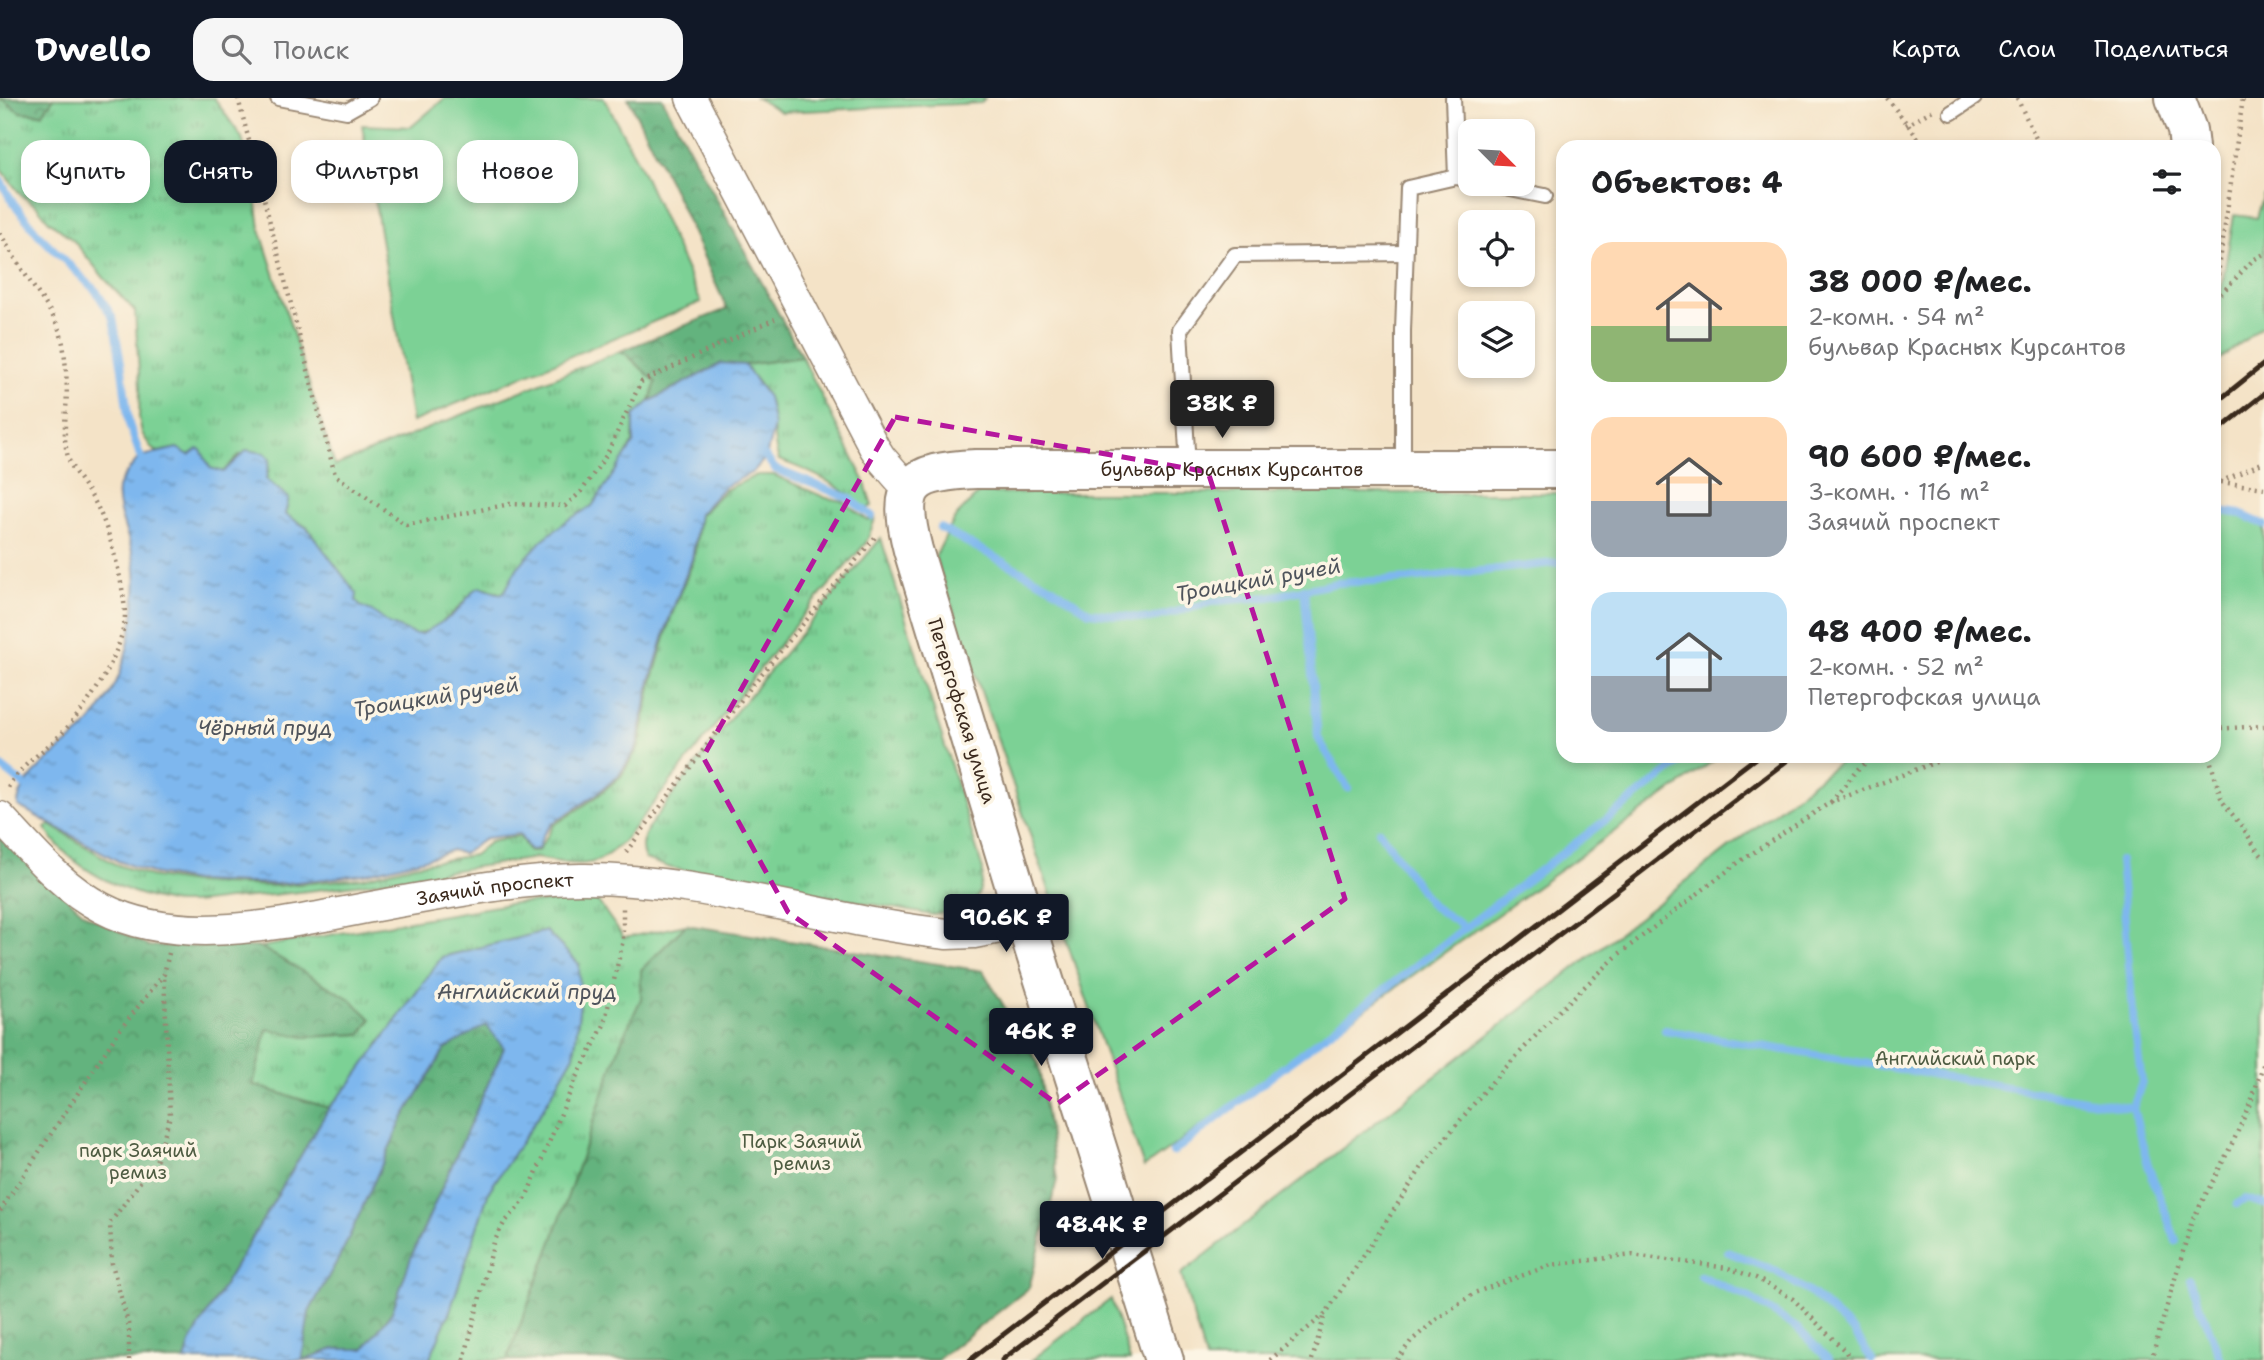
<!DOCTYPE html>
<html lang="ru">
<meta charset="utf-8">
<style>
:root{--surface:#fff;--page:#f6f6f6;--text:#202124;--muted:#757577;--accent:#111827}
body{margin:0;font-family:"Shantell Sans",sans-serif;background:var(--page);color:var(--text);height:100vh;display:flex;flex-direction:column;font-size:26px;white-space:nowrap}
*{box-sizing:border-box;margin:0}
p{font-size:23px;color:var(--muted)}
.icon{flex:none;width:38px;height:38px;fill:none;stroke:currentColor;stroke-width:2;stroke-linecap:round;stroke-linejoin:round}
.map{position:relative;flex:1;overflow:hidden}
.sheet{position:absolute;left:1556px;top:42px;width:665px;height:623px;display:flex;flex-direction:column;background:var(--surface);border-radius:21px;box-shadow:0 4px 10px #0003}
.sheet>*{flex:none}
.banner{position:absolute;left:21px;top:42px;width:665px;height:63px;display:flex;gap:14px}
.needle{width:46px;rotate:114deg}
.fabs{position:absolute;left:1458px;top:21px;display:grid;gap:14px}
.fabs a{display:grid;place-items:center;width:77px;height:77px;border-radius:14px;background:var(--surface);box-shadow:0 4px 10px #0003;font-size:35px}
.price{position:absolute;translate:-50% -60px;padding:0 16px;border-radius:7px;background:var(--accent);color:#fff;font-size:23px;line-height:46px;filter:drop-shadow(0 2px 4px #0008)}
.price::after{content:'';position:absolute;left:50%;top:42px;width:21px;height:16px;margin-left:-10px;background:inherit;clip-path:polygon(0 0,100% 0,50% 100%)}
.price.active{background:#222;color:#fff}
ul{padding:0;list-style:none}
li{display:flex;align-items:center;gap:21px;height:175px;padding:0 35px}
li span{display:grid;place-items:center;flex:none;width:196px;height:140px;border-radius:21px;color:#555}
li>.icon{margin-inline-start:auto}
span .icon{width:84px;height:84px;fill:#fffc;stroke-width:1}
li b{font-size:30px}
h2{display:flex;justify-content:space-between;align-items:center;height:84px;padding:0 35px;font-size:30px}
.chip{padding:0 24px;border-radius:21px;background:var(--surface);box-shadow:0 4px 10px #0003;font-size:24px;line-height:63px}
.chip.active{background:var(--accent);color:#fff}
header{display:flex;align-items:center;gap:42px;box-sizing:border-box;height:98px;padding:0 35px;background:var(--accent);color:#fff}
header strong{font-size:33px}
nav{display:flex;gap:38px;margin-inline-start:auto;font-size:24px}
.search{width:490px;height:63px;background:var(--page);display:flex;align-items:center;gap:18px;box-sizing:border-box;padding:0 24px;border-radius:21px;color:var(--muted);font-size:26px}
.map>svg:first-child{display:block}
.grass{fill:url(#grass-tufts);stroke:#5b7e5a;stroke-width:2}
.forest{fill:url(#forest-crowns);stroke:#506e4e;stroke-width:2}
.park{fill:#7bd195;stroke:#5b7e5a;stroke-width:2}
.water{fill:url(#water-ripples);stroke:#5c7086;stroke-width:2}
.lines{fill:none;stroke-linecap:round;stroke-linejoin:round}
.stream{stroke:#7eb7ee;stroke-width:8}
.service-casing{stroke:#988672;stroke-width:18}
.minor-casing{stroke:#988672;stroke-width:33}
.secondary-casing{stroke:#988672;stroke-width:42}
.path{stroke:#988672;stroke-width:4.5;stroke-dasharray:2 5;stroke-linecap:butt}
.service{stroke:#fff;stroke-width:14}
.minor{stroke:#fff;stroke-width:30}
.secondary{stroke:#fff;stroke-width:38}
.rail{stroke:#3b2a1e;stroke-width:5}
.marked{fill:none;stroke:#b5179e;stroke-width:5;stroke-dasharray:14 9;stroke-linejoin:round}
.labels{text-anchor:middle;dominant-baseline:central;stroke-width:7;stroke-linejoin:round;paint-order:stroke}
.street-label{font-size:19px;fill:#3b2a1e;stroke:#fcf5e5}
.park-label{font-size:19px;fill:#4e5c42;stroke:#fcf5e5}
.water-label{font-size:21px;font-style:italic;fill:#4f545c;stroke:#fcf5e5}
</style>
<header>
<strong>Dwello</strong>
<div class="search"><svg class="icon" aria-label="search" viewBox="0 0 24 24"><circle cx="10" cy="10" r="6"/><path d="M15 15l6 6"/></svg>Поиск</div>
<nav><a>Карта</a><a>Слои</a><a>Поделиться</a></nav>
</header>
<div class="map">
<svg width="2264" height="1262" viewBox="0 0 2264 1262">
<defs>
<pattern id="grass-tufts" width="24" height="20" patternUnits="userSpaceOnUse" patternTransform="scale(1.75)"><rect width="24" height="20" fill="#7bd195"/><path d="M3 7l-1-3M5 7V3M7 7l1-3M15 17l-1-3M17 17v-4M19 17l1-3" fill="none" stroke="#66aa79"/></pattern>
<pattern id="forest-crowns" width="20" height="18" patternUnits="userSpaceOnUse" patternTransform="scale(1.75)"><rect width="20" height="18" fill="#64b37e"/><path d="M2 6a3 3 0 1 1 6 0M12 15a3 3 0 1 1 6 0" fill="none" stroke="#549267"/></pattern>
<pattern id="water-ripples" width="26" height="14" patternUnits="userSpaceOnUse" patternTransform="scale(1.75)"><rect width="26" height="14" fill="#7eb7ee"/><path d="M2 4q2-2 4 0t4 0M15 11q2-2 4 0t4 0" fill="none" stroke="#6895c0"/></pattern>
</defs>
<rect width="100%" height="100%" fill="#fcf5e5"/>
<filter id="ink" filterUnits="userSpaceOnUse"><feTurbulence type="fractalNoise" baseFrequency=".0143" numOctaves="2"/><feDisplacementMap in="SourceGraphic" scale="14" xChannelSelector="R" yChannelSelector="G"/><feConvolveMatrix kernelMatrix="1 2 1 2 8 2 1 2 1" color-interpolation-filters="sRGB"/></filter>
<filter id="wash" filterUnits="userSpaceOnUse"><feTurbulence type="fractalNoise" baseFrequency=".00686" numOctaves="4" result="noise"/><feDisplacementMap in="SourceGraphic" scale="28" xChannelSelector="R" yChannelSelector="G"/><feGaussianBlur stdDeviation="1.57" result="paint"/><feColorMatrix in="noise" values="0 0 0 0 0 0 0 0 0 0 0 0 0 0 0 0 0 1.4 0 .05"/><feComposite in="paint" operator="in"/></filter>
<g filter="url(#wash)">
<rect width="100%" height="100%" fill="#f4e3c7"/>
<g class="grass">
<path d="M0 0 20 14 42 16 54 0H214L242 40 255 90 260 131 335 368 618 254 626 256 656 284 650 303 634 318 633 344 613 380 592 408 568 422 512 482 505 493 501 496 487 490 474 492C463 506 434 538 413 536 397 534 374 516 360 508L308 430 285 416 287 406 266 381 269 371 239 357 223 374 210 370 197 352 189 357 177 350 158 354 152 351 142 335 139 320 140 290 135 213 104 180 74 143 48 122 37 108 22 98 1 72Z"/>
<path d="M802 259 864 382 872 408 866 411C842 388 811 373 779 362 771 343 776 320 768 300 763 289 752 277 744 267Z"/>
<path d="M757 377H774L826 400 843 403 867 422 875 421 866 445 803 517 622 745C615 751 607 758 599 762 581 770 555 763 536 760 438 774 339 792 239 800 221 801 186 808 170 804 124 795 70 771 45 730L50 727 115 766 150 778 193 785 276 788 363 780 414 767 474 757 490 744 519 738 529 753H538L554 727 595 700 621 678 639 649 652 584 671 519 694 461 700 417 725 392Z"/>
<path d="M881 440 983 772C981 813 966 810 932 817L671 770 645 761C639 749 643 741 648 730L733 617Z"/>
<path d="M597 802 624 840 686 827 641 872V901L621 944 553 1141 507 1262H429L450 1213 489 1093 543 1011 574 957 580 904 578 866 546 833 442 859 351 985 329 1010 253 987 267 931 305 939 361 936 371 922 350 901 260 849 514 805Z"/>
</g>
<g class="forest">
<path d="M0 0H54L42 16 20 14Z"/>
<path d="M628 0H662L802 259 744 267 722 265 650 303 656 284 626 256 618 254 727 211 677 99Z"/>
<path d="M0 739 86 817 149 848 260 849 350 901 371 921 361 936 305 939 267 931 253 987 329 1010 191 1243 185 1262H0Z"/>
<path d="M686 827 983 873 1038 965 1057 1082 1029 1190 937 1262H507L553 1141 621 944 641 901V872Z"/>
<path d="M486 926 504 950 412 1157 392 1214 364 1251H334L302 1262 309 1214 343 1152 402 1022 445 951Z"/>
</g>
<g class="park">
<path d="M445 0H604L639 66 701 204 412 324 362 27 411 29Z"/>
<path d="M757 0H985L981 5 781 14Z"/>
<path d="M2264 96V227L2214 266V215L2220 199 2234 117 2257 120Z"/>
<path d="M979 395H1563V658H1720L1144 1069 935 459 956 418Z"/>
<path d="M2214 412 2241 416 2264 427V1262H1206L1181 1176 1847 658H2214Z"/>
<path d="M1111 1201 1130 1262H1032Z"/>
</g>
<g class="water">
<path d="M722 265 744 267 768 299 774 328 766 359 753 374 724 389 699 416 692 461 670 518 650 583 637 649 619 677 594 698 553 725 543 737 538 751 530 752 519 736 486 740 463 756 452 752 429 760 364 776 325 781 276 786 193 783 152 775 118 763 18 708C16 681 68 647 86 629 99 615 114 592 120 575 131 544 140 490 133 458 129 437 115 412 118 390 120 380 133 368 139 359L177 350 189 357 197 351 201 352 210 370 223 374 247 352 264 355 270 361 266 381 289 400 285 416 307 430 357 496 356 503 360 508 372 513 389 526 414 536H422L450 519 458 512 474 492 480 489 500 496 505 493 517 470 542 442 568 422 592 408 634 345V318L650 303Z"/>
<path d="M546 833 579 866 580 904 574 957 543 1011 489 1093 450 1213 429 1262H303L334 1251H364L392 1214 412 1157 504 950 486 927 445 951 402 1022 343 1152 309 1214 302 1262H185L191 1243 329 1010 351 985 442 859Z"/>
</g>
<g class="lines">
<g class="stream">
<path d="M0 82 12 103 39 137 96 193 113 220 122 271 129 326 143 366"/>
<path d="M759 354 766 359 775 371 849 400 872 418"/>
<path d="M2214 412 2241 416 2264 427"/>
<path d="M940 430 1053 490 1089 514 1150 521 1215 503 1269 499 1337 485 1409 481 1563 464"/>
<path d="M1304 491 1318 640 1348 690"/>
<path d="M0 668 24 687"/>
<path d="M1379 733 1431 807 1466 830"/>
<path d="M2120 763 2134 925 2142 984 2133 1010 2148 1067 2176 1143"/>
<path d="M1665 932 2133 1010"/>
<path d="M1173 1054 1689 658"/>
<path d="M2237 1106 2246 1101 2264 1106"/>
<path d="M1728 1154 1774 1172 1813 1197 1854 1234 1872 1262"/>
<path d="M1700 1178 1752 1201 1797 1230 1829 1262"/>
<path d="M2190 1181 2221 1262"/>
</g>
</g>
</g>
<g filter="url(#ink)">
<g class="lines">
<g class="service-casing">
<g id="service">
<path d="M278 0 347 13 370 0"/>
<path d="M1453 0 1456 79"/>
<path d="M1951 15 1974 0"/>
<path d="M1486 86 1545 98"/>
<path d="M1403 368V233L1408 90 1456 79 1470 82"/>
<path d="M1188 370 1180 232 1235 157 1405 155"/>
</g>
</g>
<g class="minor-casing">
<g id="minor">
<path d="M691 0 874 349 881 360 909 392"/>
<path id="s1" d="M0 719C31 752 61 789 102 810 184 853 296 822 382 807 448 795 514 782 581 781 705 780 824 823 947 836L974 835 1026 825"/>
</g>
</g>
<g class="secondary-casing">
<g id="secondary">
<path d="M2175 0 2187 32 2189 49"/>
<path id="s2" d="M1164 1262 1026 825 913 452C896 386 909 374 976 371H1563"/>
</g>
</g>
<g class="path">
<path d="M238 0 335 377 406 427 510 406 565 408 581 394 607 356 641 284 775 221"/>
<path d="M1887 0 1925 49"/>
<path d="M2017 0 2040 49"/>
<path d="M1906 27 1933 12"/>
<path d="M0 135C10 152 20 169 31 185 44 205 59 222 63 246 66 264 68 292 66 310 65 328 63 344 69 362 75 378 89 392 97 408 110 433 124 487 125 516 125 532 117 552 110 567 99 590 82 613 65 632 49 650 13 672 7 693"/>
<path d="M2216 201 2253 162 2264 156"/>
<path d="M2214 205 2243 0"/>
<path d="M2214 381 2220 384 2264 364"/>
<path d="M2221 384 2264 390"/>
<path d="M2214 631 2264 628"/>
<path d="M2209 658 2222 703 2243 730 2257 752 2264 760"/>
<path d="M1831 704 1858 671 1874 658"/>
<path d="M626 754 754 585 877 437"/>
<path d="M0 1113 119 933 164 876 169 855"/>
<path d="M129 1262V1229L112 1166 110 1125 157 1061 170 1018 164 876"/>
<path d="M464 1262 494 1144 504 1125 525 1102 573 987 604 927 623 842V808"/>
<path d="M1270 1262 1326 1215 1424 1066 1491 985 1561 911 1619 856 1739 764 1831 704 1952 658"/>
<path d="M1312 1262 1325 1216"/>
<path d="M1397 1262 1411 1243 1437 1221 1474 1195 1551 1167 1632 1157 1728 1170 1756 1180 1793 1201 1846 1254 1850 1262"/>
<path d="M2151 1262 2192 1123 2234 1042 2252 1001 2264 964"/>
</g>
<use href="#service" class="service"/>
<use href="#minor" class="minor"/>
<use href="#secondary" class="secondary"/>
<g class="rail">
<path d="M2214 306 2264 266"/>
<path d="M2214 336 2264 296"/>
<path d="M970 1262 1758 658"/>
<path d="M1002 1262 1793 658"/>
</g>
</g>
</g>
<path class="marked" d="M895 319 1208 374 1345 801 1057 1006 788 814 703 659Z"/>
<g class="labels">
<g class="street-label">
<text stroke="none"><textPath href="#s2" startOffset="1237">бульвар Красных Курсантов</textPath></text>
<text transform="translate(962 613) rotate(73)">Петергофская улица</text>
<text stroke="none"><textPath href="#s1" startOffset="537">Заячий проспект</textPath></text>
</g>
<g class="park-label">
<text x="1955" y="960">Английский парк</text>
<text x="802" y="1043">Парк Заячий<tspan x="802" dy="22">ремиз</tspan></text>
<text x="138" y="1052">парк Заячий<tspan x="138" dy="22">ремиз</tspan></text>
</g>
<g class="water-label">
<text transform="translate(1258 482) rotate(-10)">Троицкий ручей</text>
<text transform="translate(436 599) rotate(-9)">Троицкий ручей</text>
<text x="265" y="630">Чёрный пруд</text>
<text x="527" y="894">Английский пруд</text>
</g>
</g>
</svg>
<div class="fabs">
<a><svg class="needle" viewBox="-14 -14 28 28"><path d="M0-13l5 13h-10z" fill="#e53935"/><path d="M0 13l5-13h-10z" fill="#757577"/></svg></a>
<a><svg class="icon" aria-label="locate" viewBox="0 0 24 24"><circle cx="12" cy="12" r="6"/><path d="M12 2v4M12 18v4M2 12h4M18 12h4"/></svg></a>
<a><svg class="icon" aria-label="layers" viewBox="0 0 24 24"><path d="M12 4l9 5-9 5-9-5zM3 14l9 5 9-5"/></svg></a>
</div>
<b class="price active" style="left:1222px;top:342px">38K ₽</b>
<b class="price" style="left:1006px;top:856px">90.6K ₽</b>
<b class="price" style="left:1041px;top:970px">46K ₽</b>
<b class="price" style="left:1102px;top:1163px">48.4K ₽</b>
<div class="banner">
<a class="chip">Купить</a>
<a class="chip active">Снять</a>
<a class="chip">Фильтры</a>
<a class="chip">Новое</a>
</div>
<section class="sheet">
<h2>Объектов: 4<svg class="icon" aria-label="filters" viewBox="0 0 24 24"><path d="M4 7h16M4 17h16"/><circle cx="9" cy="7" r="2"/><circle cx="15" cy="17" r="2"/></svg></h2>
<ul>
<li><span style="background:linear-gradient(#ffd9b3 60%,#8fb573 0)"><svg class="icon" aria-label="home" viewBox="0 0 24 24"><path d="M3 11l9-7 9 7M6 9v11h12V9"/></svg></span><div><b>38 000 ₽/мес.</b><p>2-комн. · 54 m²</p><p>бульвар Красных Курсантов</p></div></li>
<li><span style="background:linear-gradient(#ffd9b3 60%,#9aa5b1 0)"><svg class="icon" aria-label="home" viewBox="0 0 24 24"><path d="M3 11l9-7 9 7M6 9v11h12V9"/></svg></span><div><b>90 600 ₽/мес.</b><p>3-комн. · 116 m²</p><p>Заячий проспект</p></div></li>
<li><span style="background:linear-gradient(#bfe0f5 60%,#9aa5b1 0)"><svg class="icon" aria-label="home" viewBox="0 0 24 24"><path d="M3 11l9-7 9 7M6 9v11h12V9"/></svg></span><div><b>48 400 ₽/мес.</b><p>2-комн. · 52 m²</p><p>Петергофская улица</p></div></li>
</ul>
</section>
</div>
